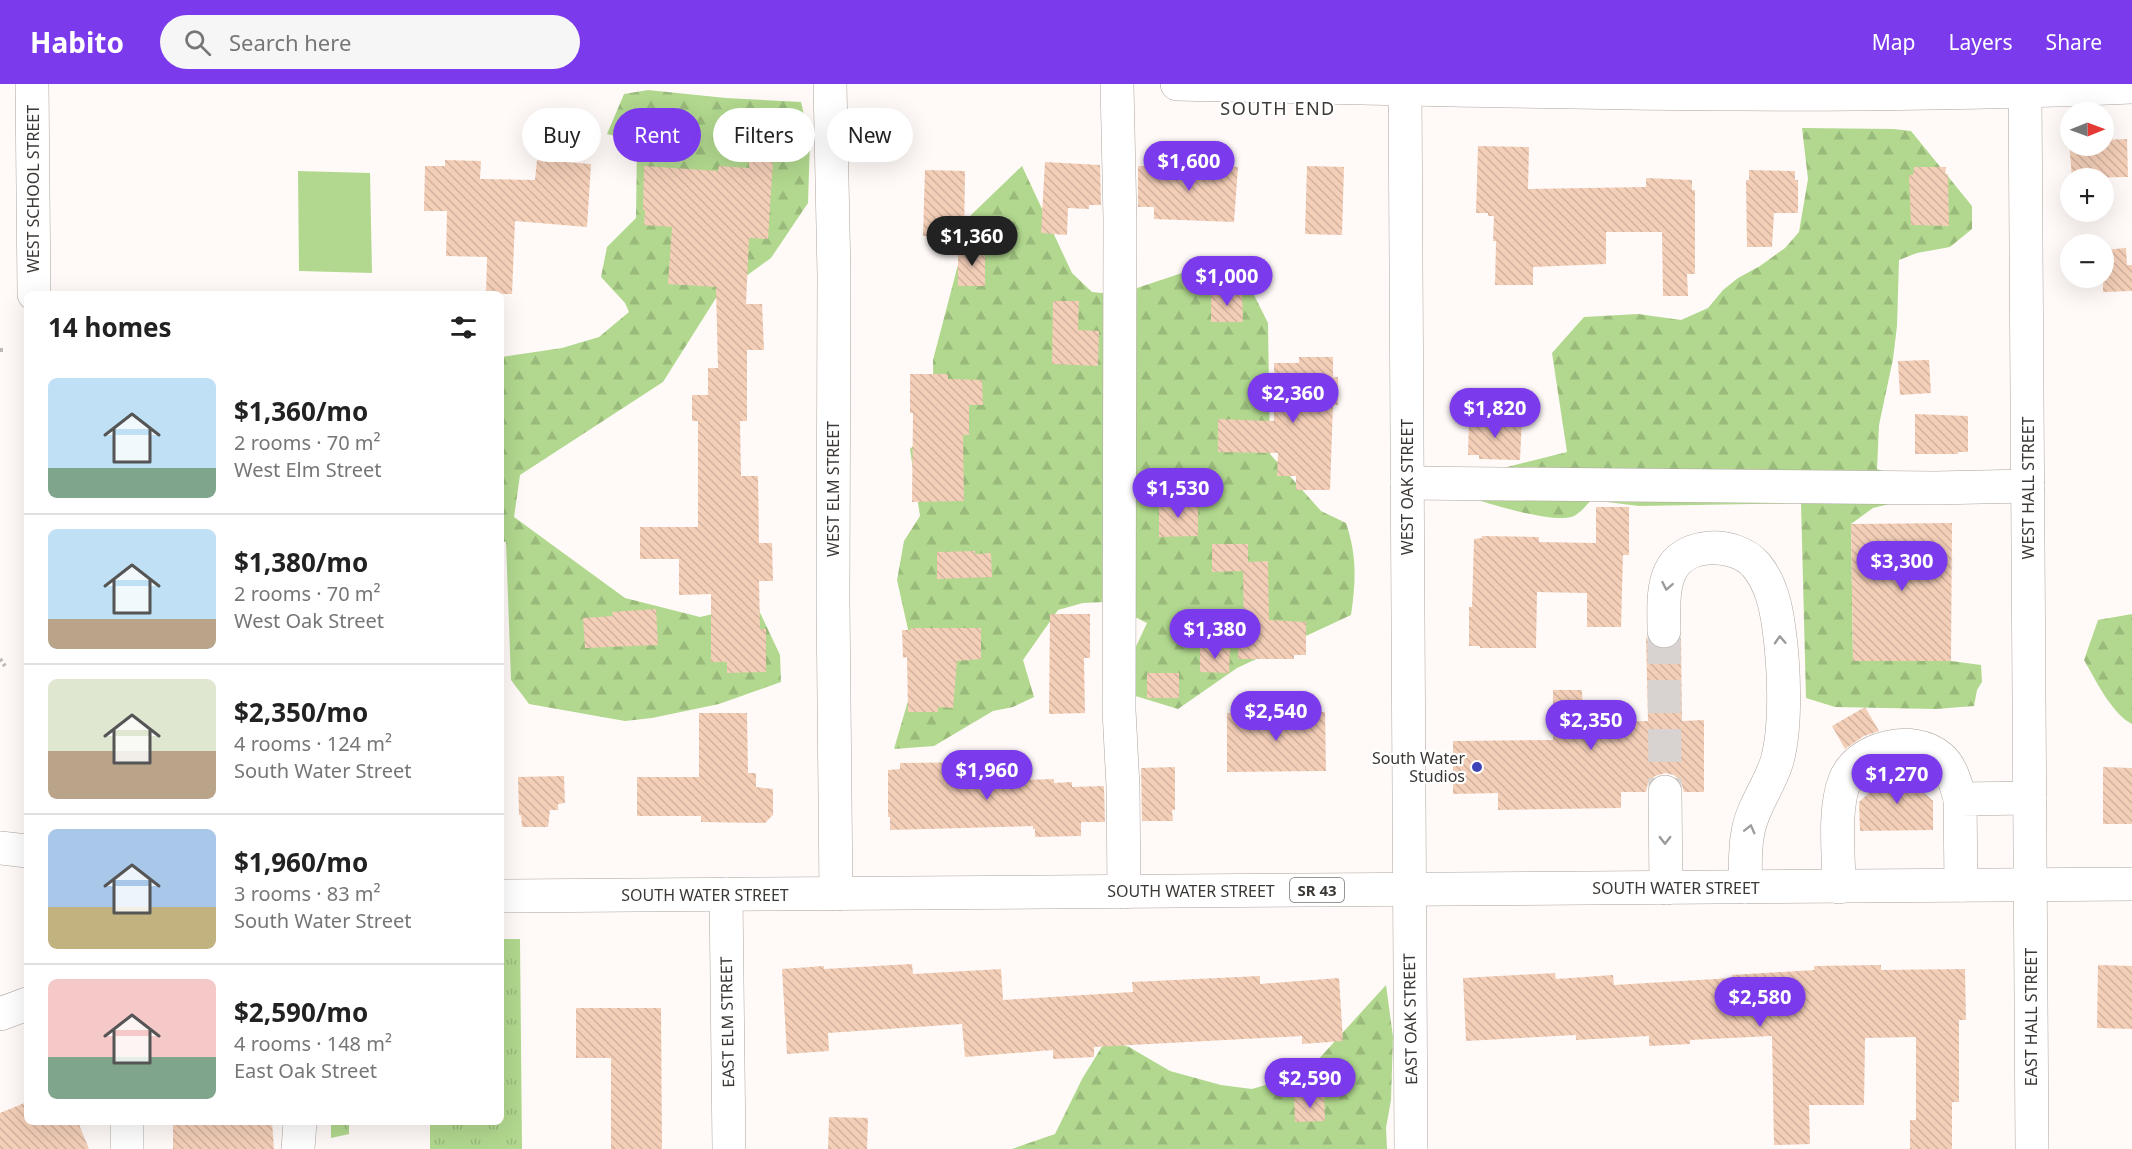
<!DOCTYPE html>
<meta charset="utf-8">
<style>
:root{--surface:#fff;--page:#f6f6f6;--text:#222;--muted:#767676;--line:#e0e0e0;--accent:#7c3aed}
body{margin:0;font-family:"Noto Sans",sans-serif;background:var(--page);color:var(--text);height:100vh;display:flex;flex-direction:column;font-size:22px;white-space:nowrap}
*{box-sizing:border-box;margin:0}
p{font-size:20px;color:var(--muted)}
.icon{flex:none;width:33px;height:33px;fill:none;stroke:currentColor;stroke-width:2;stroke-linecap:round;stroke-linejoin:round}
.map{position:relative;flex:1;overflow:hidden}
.details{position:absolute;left:24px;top:207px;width:480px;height:834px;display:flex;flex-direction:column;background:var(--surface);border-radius:9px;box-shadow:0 6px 24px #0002}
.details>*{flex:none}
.guide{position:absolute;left:522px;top:24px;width:570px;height:54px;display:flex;gap:12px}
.needle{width:39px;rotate:89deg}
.controls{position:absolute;left:2060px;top:18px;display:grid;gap:12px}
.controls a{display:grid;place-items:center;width:54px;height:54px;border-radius:50%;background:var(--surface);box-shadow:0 6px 24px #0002;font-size:30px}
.price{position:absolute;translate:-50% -51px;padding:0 14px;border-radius:21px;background:var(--accent);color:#fff;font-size:20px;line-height:39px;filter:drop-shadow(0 2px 3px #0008)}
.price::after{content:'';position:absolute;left:50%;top:36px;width:18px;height:14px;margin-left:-9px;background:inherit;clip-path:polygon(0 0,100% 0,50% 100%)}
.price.selected{background:#222;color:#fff}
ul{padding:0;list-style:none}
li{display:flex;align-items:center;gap:18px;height:150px;padding:0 24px}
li+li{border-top:2px solid var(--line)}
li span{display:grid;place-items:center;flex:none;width:168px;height:120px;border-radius:9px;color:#555}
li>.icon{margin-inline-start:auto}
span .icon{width:72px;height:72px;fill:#fffc;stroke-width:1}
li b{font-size:26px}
h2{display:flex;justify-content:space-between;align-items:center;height:72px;padding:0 24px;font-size:26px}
.tag{padding:0 21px;border-radius:27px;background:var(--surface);box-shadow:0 6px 24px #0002;font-size:21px;line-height:54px}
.tag.selected{background:var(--accent);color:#fff}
header{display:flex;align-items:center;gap:36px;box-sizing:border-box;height:84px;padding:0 30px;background:var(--accent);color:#fff}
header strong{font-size:28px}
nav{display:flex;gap:33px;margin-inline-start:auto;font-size:21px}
.search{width:420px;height:54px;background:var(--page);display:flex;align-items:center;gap:15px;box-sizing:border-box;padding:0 21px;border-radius:33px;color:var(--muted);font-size:22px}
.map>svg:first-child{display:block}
.grass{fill:url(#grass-tufts)}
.forest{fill:url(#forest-firs)}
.garden{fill:#b1d88e}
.building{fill:url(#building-back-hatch)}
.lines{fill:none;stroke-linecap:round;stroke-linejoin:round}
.minor-tunnel{stroke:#d8d3d0;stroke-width:33;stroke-dasharray:33 16;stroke-linecap:butt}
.minor-casing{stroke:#aea49d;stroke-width:34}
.major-casing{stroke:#aea49d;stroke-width:34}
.path{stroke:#beb9b6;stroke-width:4;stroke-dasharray:3 3;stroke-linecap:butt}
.minor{stroke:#fff;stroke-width:33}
.major{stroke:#fff;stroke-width:33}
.oneway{stroke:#9e9c9a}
.poi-dot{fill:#3f43b8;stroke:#fff;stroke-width:2}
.labels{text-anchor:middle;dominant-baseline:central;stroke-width:4.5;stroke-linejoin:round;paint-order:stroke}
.shield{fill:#fff;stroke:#767472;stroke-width:1.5}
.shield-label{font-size:15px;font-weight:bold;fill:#3c3835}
.street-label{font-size:16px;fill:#3c3835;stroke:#fff}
.poi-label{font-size:16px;fill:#3c3835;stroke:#fff;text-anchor:end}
.neighbourhood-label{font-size:18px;letter-spacing:1.5px;fill:#3c3835;stroke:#fff}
</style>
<header>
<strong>Habito</strong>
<div class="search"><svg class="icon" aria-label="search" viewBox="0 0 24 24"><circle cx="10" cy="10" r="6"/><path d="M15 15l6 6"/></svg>Search here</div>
<nav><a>Map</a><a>Layers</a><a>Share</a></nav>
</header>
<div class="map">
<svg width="2132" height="1065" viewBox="0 0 2132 1065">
<defs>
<pattern id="grass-tufts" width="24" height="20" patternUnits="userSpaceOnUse" patternTransform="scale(1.5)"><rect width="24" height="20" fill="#b1d88e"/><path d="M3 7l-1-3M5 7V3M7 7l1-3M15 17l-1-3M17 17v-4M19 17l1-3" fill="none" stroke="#99ba7b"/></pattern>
<pattern id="forest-firs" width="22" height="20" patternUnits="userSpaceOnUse" patternTransform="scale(1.5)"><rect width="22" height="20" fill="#b1d88e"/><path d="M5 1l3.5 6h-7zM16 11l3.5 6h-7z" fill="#99ba7b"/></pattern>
<pattern id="building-back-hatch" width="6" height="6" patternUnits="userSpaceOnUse" patternTransform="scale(1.5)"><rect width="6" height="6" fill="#f4cfb8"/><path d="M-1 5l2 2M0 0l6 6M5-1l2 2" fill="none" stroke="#d2b29f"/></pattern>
</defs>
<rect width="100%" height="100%" fill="#fffaf7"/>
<g class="grass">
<path d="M501 855H520L522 1065H430V1038H501Z"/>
<path d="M331 1038H349V1050L331 1054Z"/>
</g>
<g class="forest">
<path d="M648 6 726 14 801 18 810 57 808 119 771 174 716 214 663 298 520 391 514 433 625 514 700 533 756 520 780 571 781 598 719 620 652 634 625 637 529 620 511 596 506 458 501 457V273L562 264 599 253 629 228 625 219 601 193 607 163 636 134 637 58 607 50 624 10Z"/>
<path d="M1802 44 1894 45 1911 47 1972 122V145L1950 163 1917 169 1899 176 1897 242 1893 275 1879 341 1877 385 1952 410 1893 419 1873 424 1851 440 1853 577H1951L1981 581 1982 598 1977 606 1974 622 1936 625 1835 623 1806 614 1801 419 1639 422 1591 416C1587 421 1580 429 1574 432 1557 440 1496 422 1478 416L1499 385 1567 368 1552 269 1584 233 1638 230 1681 236 1708 224 1723 206 1738 194 1760 182 1785 164 1799 148 1808 95Z"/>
<path d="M1022 82 1072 189 1092 208 1102 209 1137 204 1185 188 1247 197 1268 239 1270 370 1321 427 1346 439C1357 471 1356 497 1351 531L1237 584 1178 625 1129 610 1131 573 1147 539 1104 518 1083 519 1058 526 1023 576 1034 613 1013 623 993 627 934 662 894 665 917 586 897 496 904 457 920 432 910 365 934 342 933 276 971 131Z"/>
<path d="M2132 530V640C2112 630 2095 595 2084 576L2098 536Z"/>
<path d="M1386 901 1393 953 1391 1016 1386 1044 1387 1065H1012L1055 1050 1082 995 1106 956 1129 963 1170 987 1221 1001 1252 1005 1306 989Z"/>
</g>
<path class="garden" d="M298 87 370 89 372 189 299 187Z"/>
<g class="building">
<path d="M782 29 783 77H773L768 155 749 154 746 220H762L764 266H747V337H740L741 392H758L759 459H772L773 497H759L760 545H766V588L727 589V578H711V510L679 511V475H640V443H698V337H692V311H708V284H718L716 203 668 200 672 143 644 141 645 126H643L644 82 718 87 719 82 749 84V30Z"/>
<path d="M2127 55 2128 93 2072 94 2069 57 2070 62H2103V56Z"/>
<path d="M1478 62 1529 63 1528 105 1646 103V94L1692 96V106H1695V190H1687L1688 212H1663L1662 148H1606V180L1533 183V201H1495L1496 157H1493L1494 132H1488V129H1476Z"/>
<path d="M445 76 481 77 480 95 535 96 537 76 591 80 587 143 515 137 512 210H486L487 173 446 172 447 127H424L425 82H445Z"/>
<path d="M1045 78 1100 81 1101 121H1089V125L1068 124 1067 151 1041 149Z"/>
<path d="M1154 80 1238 83 1234 138 1154 135V123H1138V82H1154Z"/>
<path d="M1307 82 1344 83 1342 151 1305 150Z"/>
<path d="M1914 83H1946L1945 91 1948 90 1949 142 1911 141 1909 91H1913Z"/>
<path d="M925 86 965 87 964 159 928 158 929 152H923Z"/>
<path d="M1749 86 1795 87V96H1798V129H1774L1772 163H1747L1746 96H1749Z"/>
<path d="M2126 164 2127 181H2132V207L2103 208V166Z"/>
<rect x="958" y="165" width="27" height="37"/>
<path d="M1211 207H1242L1243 238H1211Z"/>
<path d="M1053 217H1079L1078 246 1099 247 1098 282 1052 280Z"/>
<path d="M1299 273H1333V293H1338V321H1333L1330 406H1296V392H1277L1278 369 1218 368V335L1274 337V279H1299Z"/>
<path d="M1929 276 1931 309 1900 311 1898 277Z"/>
<path d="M910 290H948V295L982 296 983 321H969V351H963L964 417 912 418 913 329H910Z"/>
<path d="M1915 330 1968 332V368H1958V370H1915Z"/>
<path d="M1469 334 1522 335 1520 376 1479 375V371H1468Z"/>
<path d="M1159 418H1198V452L1159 453Z"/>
<path d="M1596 423H1629V471H1623L1621 543H1587V509L1537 508 1536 564H1480V562H1469V523H1472L1474 455 1482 454V452L1539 453V458L1596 459Z"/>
<path d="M1952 439 1951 577H1853L1851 440Z"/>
<path d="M1212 460H1248V478L1268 477 1269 536 1306 538V571H1294V575H1238V547H1244L1243 487 1212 488Z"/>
<path d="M975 467V470L991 469 992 493 937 495V468Z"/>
<path d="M656 525 658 561 585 564 583 534 613 532 612 528Z"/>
<path d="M1050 530H1090V574H1084L1085 629 1049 630Z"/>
<path d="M911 544H981V575L957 577 953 624 938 623V628H908L907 573 903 574 902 546H911Z"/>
<path d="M1646 552 1648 557 1654 563 1664 566 1674 563 1681 553 1682 637 1704 636V708H1684L1681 698 1674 691 1665 689 1655 692 1648 699 1646 708H1621V724L1498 726V709L1453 710V657L1553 656V606H1582L1583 638 1648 637Z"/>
<path d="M1200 564 1230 565 1229 589 1200 588Z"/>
<rect x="1147" y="589" width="32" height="25"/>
<path d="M1865 623 1879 647 1864 652 1845 665 1832 642Z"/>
<path d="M1325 628 1326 687 1227 688V629Z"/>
<path d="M699 629H747L748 689H756V703L773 705V731L765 739 701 738V732H637V693H699Z"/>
<path d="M988 678V697L1054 695V699L1072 698V703L1104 702 1105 738H1081V752L1035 753V745H1033V742L890 746V733H888V686L900 685V679Z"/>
<path d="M1900 681H1913V699L1933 717V746L1860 747 1859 718Z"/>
<path d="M1175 683V726H1172L1173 737H1142L1141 684Z"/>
<path d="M2103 683 2132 684V740H2103Z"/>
<path d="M564 692 565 719 558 720V726H550L548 743H522L521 731H519L518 693Z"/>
<path d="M912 880 913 890 1001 885 1003 916 1133 908 1132 898 1260 892V900L1339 894 1343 957 1302 960V952L1094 963V973L1053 975V966L965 973 962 940 828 949 829 967 787 970 782 885 824 882V885Z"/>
<path d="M1881 881V886L1965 885 1966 936H1959V1018H1952V1065H1910V1036H1916V953L1865 954 1864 1021H1809L1810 1060 1774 1061 1772 952 1690 956V960L1649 962V952L1576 956V951L1466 957 1463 894 1555 889 1556 895 1613 891 1614 901 1732 894V891L1814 886V882Z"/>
<path d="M2098 881 2132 882V945L2097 944Z"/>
<path d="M576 924H661L662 1065H611V974H576Z"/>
<path d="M1324 1011 1325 1037 1295 1038 1294 1013Z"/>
<path d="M27 1018V1038H78L89 1065H0V1029Z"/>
<path d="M829 1033 868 1034 867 1065H828Z"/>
<path d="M173 1038H272L274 1065H173Z"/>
</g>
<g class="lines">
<path class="minor-tunnel" d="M1664 547 1665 708"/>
<g class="minor-casing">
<g id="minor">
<path d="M32 0 34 210"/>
<path d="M830 0 834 191 833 517 836 810"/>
<path d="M1117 0 1120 136 1119 626 1123 703 1124 808"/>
<path d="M1177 0C1495 6 1814 18 2132 3"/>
<path d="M1405 0 1411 1065"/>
<path d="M2025 7 2032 1065"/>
<path d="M1407 399 1935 404 2028 402"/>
<path d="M1664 547C1664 529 1662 505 1670 488 1684 457 1735 457 1756 481 1771 499 1776 522 1779 545 1784 581 1787 641 1777 677 1770 701 1752 723 1748 748 1744 766 1746 785 1745 803"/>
<path d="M1665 708 1666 804"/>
<path d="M0 764 27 767"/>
<path d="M1961 801 1960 715 2030 714"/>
<path d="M1839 803C1839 771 1833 726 1845 696 1858 663 1913 650 1940 673 1952 683 1956 701 1960 715"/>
<path d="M726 810 729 1065"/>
<path d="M127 1038V1065"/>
<path d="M298 1065 300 1038"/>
</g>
</g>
<g class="major-casing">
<g id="major">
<path d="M501 812 2132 800"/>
<path d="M0 930 27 920"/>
</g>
</g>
<g class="path">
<path d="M0 266H3"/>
<path d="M0 575 5 582"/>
</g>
<use href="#minor" class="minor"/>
<use href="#major" class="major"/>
</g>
<defs><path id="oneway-chevron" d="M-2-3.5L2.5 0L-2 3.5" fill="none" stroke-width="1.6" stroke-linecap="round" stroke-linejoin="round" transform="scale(1.5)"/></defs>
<g class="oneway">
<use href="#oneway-chevron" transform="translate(1667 502) rotate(101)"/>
<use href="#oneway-chevron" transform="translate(1780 556) rotate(-93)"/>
<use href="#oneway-chevron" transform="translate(1750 745) rotate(-76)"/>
<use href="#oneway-chevron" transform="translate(1665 756) rotate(90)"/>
</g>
<circle class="poi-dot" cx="1477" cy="683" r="6"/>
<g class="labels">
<rect class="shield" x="1290" y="794" width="54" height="24" rx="4.5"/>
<g class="shield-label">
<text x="1317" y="806">SR 43</text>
</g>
<g class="street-label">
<text transform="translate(33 105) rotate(-90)">WEST SCHOOL STREET</text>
<text transform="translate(1407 403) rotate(-90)">WEST OAK STREET</text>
<text transform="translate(2028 404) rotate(-90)">WEST HALL STREET</text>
<text transform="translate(833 405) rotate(-90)">WEST ELM STREET</text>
<text x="1676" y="804">SOUTH WATER STREET</text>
<text x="1191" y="807">SOUTH WATER STREET</text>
<text x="705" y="811">SOUTH WATER STREET</text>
<text transform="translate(2031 933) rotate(-90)">EAST HALL STREET</text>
<text transform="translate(1410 935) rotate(-91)">EAST OAK STREET</text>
<text transform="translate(727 938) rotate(-91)">EAST ELM STREET</text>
</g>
<g class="poi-label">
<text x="1465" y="674">South Water<tspan x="1465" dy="18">Studios</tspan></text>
</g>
<g class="neighbourhood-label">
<text x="1278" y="24">SOUTH END</text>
</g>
</g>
</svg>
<div class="controls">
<a><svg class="needle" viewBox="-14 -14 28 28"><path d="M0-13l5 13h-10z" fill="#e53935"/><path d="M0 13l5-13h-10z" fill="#767676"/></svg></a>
<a>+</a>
<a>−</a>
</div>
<b class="price" style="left:1189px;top:108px">$1,600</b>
<b class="price selected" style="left:972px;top:183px">$1,360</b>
<b class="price" style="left:1227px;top:223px">$1,000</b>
<b class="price" style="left:1293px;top:340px">$2,360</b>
<b class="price" style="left:1495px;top:355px">$1,820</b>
<b class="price" style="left:1178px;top:435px">$1,530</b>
<b class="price" style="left:1902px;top:508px">$3,300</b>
<b class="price" style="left:1215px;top:576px">$1,380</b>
<b class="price" style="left:1276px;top:658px">$2,540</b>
<b class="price" style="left:1591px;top:667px">$2,350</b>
<b class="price" style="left:987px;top:717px">$1,960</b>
<b class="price" style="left:1897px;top:721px">$1,270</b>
<b class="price" style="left:1760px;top:944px">$2,580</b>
<b class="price" style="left:1310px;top:1025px">$2,590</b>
<div class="guide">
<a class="tag">Buy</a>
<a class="tag selected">Rent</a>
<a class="tag">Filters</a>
<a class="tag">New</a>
</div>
<section class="details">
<h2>14 homes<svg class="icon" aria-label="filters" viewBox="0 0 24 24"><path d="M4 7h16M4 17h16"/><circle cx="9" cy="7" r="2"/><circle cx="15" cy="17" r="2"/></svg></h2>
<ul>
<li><span style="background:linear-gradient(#bfe0f5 75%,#7fa58c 0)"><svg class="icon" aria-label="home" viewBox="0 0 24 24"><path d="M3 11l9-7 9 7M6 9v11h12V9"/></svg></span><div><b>$1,360/mo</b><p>2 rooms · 70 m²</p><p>West Elm Street</p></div></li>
<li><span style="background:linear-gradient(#bfe0f5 75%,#b9a48a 0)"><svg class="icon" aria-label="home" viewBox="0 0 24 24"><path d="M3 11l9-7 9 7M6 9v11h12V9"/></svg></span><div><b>$1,380/mo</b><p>2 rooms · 70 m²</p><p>West Oak Street</p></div></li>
<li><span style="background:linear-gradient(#dfe7d0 60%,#b9a48a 0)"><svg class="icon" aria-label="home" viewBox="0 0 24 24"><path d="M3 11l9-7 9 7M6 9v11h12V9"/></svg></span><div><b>$2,350/mo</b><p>4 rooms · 124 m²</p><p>South Water Street</p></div></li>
<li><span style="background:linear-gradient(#a9c7e8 65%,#c2b280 0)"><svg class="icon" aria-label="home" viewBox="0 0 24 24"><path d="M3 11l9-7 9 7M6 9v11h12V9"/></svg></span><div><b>$1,960/mo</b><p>3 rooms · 83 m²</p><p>South Water Street</p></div></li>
<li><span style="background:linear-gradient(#f6c9c9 65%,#7fa58c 0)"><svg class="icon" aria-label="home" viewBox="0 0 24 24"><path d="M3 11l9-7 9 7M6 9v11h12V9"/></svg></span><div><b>$2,590/mo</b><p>4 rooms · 148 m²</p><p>East Oak Street</p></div></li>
</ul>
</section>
</div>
